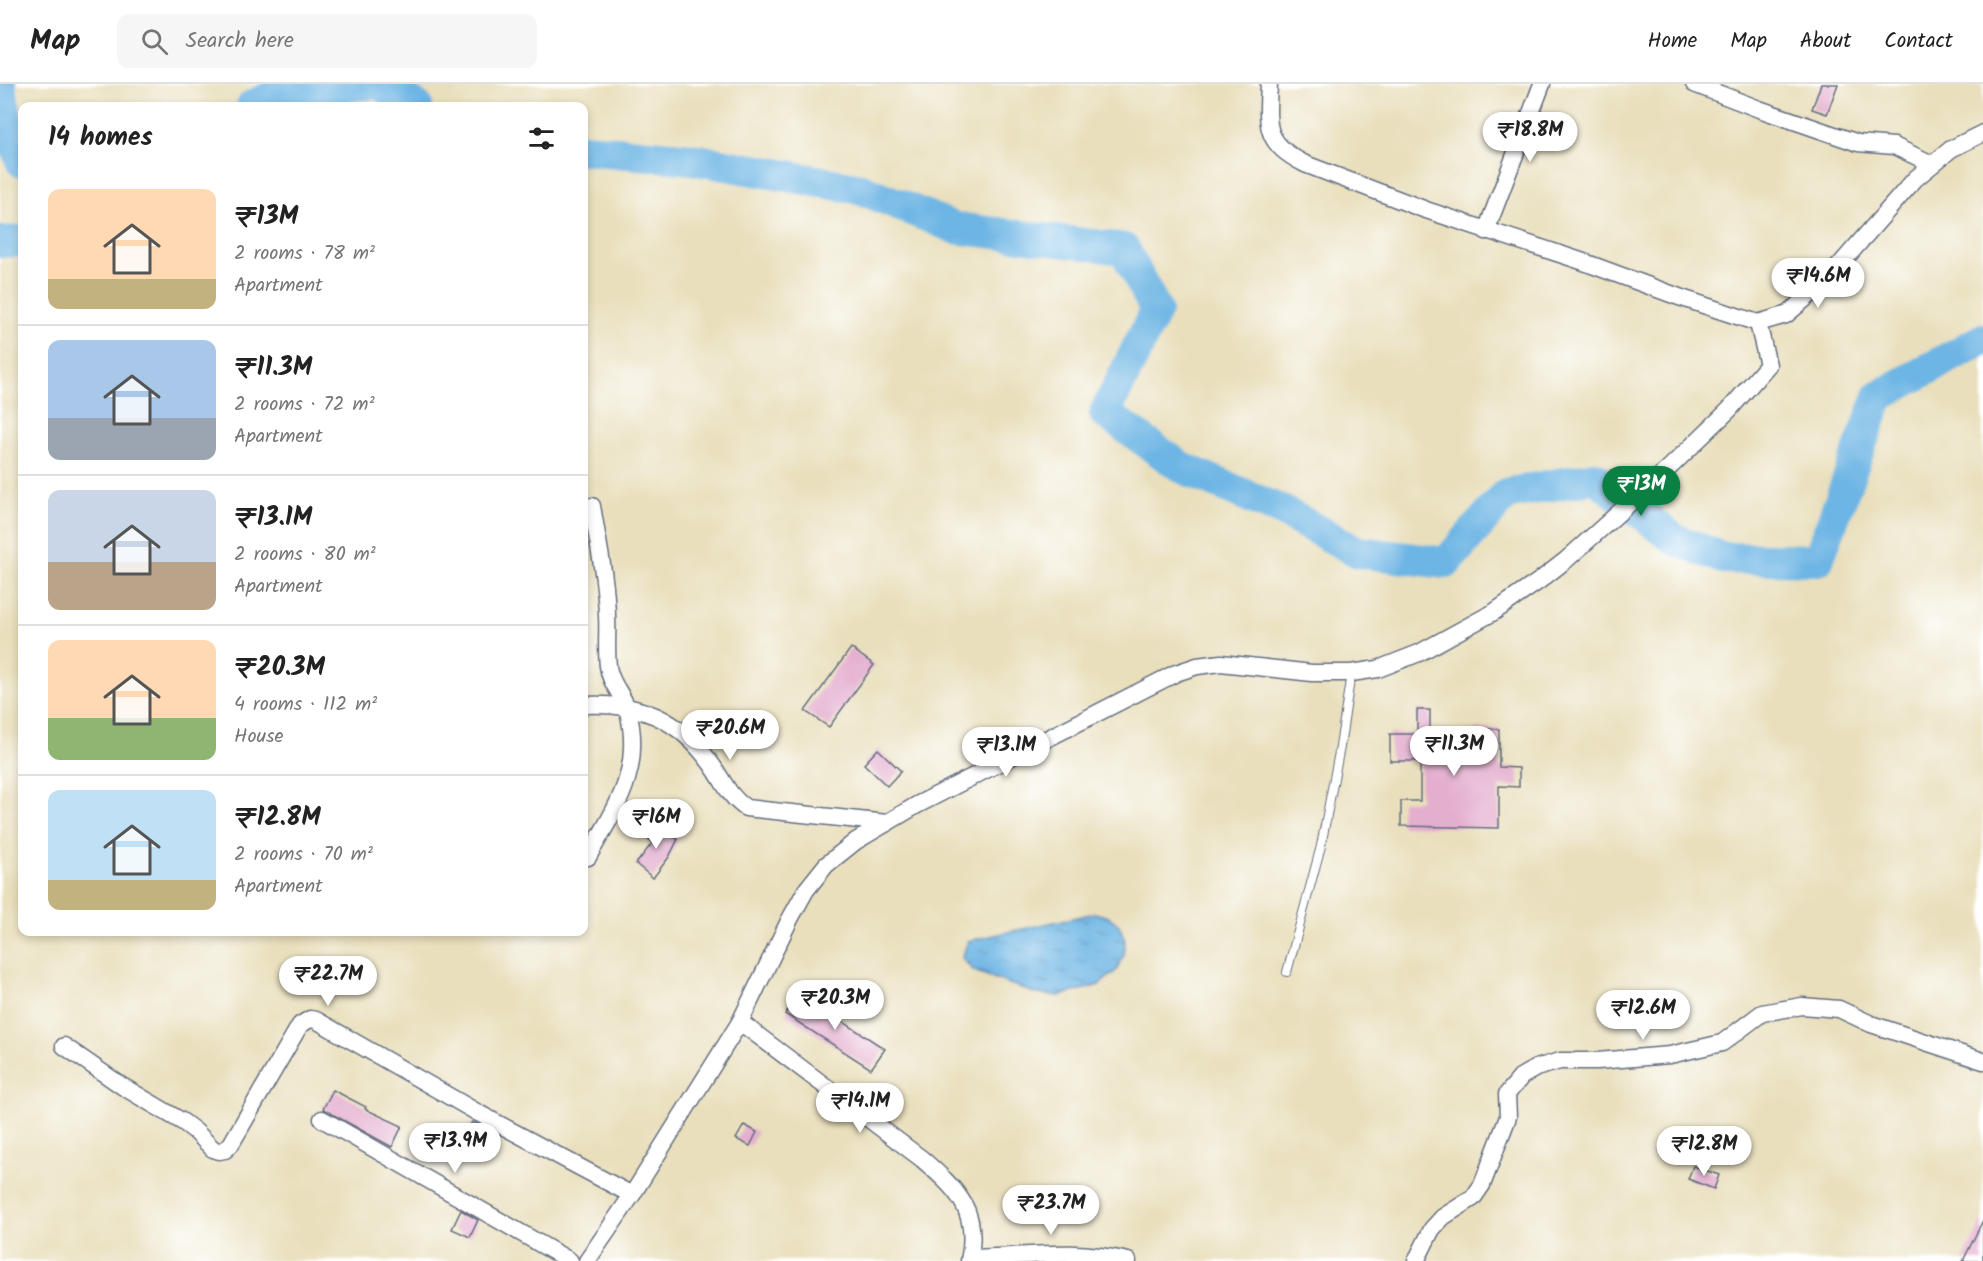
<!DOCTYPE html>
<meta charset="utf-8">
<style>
:root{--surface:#fff;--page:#f6f6f6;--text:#222;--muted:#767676;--line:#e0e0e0;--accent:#0b8043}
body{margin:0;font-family:Kalam,sans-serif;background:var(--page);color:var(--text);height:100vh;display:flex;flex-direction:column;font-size:22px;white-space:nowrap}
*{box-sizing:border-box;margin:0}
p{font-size:20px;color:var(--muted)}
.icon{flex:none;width:33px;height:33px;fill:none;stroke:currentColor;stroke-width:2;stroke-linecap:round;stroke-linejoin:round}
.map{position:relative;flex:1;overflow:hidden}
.sheet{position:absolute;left:18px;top:18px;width:570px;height:834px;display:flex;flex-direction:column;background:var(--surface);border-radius:12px;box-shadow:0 3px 9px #0003}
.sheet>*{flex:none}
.price{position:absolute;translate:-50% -51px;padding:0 14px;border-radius:21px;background:#fff;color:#222;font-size:20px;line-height:39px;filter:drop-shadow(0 2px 3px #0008)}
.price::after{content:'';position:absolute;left:50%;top:36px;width:18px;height:14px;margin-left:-9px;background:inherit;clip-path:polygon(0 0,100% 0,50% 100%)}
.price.active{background:var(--accent);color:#fff}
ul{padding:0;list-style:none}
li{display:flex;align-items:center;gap:18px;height:150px;padding:0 30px}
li+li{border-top:2px solid var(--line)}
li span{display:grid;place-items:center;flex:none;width:168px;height:120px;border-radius:12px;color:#555}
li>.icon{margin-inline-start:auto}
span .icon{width:72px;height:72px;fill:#fffc;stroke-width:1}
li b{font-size:26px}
h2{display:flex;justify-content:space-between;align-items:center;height:72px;padding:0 30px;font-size:26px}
header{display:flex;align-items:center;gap:36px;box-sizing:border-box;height:84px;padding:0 30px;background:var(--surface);border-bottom:2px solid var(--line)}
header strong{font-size:28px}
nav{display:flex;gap:33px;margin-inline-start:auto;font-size:21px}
.search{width:420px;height:54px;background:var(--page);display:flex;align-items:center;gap:15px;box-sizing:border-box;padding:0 21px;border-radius:12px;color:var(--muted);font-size:22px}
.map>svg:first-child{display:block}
.water{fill:url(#water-ripples);stroke:#4472a1;stroke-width:1.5}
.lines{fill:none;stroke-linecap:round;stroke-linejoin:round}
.river{stroke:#6db5e4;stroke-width:32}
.building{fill:#e4aecf}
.service-casing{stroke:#636d7f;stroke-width:10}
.minor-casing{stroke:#636d7f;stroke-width:19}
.service{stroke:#fff;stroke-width:8}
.minor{stroke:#fff;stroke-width:16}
</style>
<header>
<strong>Map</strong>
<div class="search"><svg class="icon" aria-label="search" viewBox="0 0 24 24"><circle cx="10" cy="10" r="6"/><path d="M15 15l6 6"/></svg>Search here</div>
<nav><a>Home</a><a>Map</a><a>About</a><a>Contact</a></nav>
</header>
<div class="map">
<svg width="1983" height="1177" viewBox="0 0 1983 1177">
<defs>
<pattern id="water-ripples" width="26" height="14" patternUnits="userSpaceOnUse" patternTransform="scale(1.5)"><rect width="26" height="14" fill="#6db5e4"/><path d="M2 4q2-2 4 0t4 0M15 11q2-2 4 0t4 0" fill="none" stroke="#5994bc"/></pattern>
</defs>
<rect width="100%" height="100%" fill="#fff"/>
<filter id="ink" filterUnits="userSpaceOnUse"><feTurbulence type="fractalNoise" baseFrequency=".0167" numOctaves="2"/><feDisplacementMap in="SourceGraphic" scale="12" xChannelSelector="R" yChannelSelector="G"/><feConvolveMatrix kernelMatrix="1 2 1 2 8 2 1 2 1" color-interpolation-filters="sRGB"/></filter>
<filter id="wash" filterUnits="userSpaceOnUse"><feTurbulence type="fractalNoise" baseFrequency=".008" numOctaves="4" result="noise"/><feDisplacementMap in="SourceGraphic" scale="24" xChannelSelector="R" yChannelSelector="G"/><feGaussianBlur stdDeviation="1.35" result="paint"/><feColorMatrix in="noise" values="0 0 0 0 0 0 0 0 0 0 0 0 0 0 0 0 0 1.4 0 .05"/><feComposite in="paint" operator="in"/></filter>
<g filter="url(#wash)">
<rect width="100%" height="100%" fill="#e9dfbc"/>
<path class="water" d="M1095 829 1109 833 1119 841 1125 856 1124 870 1117 886 1099 901 1059 912 1037 910 974 887 962 874 968 857Z"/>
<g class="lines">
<g class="river">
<path d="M0 0 8 45 22 78"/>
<path d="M379 0 417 22"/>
<path d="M252 22 276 10 367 0"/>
<path d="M584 65 692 75 861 105 955 144 1124 165 1156 226 1105 329 1181 383 1282 427 1358 468 1446 479 1506 410 1595 393 1674 455 1723 474 1818 476 1879 312 1983 255"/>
<path d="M0 158 22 157"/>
</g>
</g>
<g id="blocks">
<g class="building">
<path d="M1821 0H1838L1827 30 1812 25Z"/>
<path d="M851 564 874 581 829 643 805 627Z"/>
<path d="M1417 626H1430V650H1474V645H1499V683L1519 684V703L1499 702V744L1401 742V717H1420V677H1390V650H1417Z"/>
<path d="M878 665 901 687 887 702 864 680Z"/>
<path d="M647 738 660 747 678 755 669 773 653 794 636 780 653 758 639 749Z"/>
<path d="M799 909 885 965 871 985 785 930Z"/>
<path d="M333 1006 366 1023 365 1025 402 1042 392 1063 323 1025Z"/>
<path d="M472 1038 493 1049 486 1059 467 1046Z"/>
<path d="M744 1041 757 1048 750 1062 736 1055Z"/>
<path d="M1693 1082 1719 1091 1714 1105 1688 1095Z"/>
<path d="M461 1126 478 1136 470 1153 452 1145Z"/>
<path d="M1983 1136V1177H1963Z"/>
</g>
</g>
</g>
<g filter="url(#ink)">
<use href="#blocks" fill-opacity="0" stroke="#636d7f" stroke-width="1.5"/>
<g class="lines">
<g class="service-casing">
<path id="service" d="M1287 888 1321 762 1340 663 1351 589"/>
</g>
<g class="minor-casing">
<g id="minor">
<path d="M1269 0C1267 43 1264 59 1305 80L1426 126 1584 178 1679 213 1758 239"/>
<path d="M1694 0 1759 25 1858 59 1894 62 1932 80"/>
<path d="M1486 147 1542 0"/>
<path d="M584 621C639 618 679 634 712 681 723 696 729 713 746 724L887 739"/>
<path d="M588 773C616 723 643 687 628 627 624 611 610 601 608 582 606 565 608 548 607 531 606 495 598 458 592 422"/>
<path d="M740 938 922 1075C957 1106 980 1126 969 1177"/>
<path d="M64 962 122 1002 183 1038 195 1047 213 1065 219 1067 225 1066 231 1060 300 941 310 935 316 936 480 1030 632 1111"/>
<path d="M322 1035 570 1177"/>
<path d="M970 1174C1027 1173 1070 1163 1128 1177"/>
<path d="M587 1177 632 1111 740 938 790 835 806 806 826 781 856 757 917 721 1176 589 1197 582 1221 579 1312 589H1351L1378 585 1419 569 1494 528 1539 497 1566 476 1669 384 1729 326 1768 281 1758 239 1786 231 1824 199 1915 95 1951 65 1983 49"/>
<path d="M1416 1177 1432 1145 1443 1133 1473 1114 1482 1101 1508 1033 1507 1010 1522 992 1536 984 1560 977H1597L1670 971 1722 959 1762 929 1802 922 1839 925 1871 940 1983 977"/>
</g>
</g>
<use href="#service" class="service"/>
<use href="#minor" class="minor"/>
</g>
</g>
</svg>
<b class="price" style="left:1530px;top:79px">₹18.8M</b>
<b class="price" style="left:1818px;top:225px">₹14.6M</b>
<b class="price active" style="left:1641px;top:433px">₹13M</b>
<b class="price" style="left:730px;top:677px">₹20.6M</b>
<b class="price" style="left:1454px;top:693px">₹11.3M</b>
<b class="price" style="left:1006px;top:694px">₹13.1M</b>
<b class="price" style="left:656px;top:766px">₹16M</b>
<b class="price" style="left:328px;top:923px">₹22.7M</b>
<b class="price" style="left:835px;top:947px">₹20.3M</b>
<b class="price" style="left:1643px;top:957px">₹12.6M</b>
<b class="price" style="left:860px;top:1050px">₹14.1M</b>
<b class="price" style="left:455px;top:1090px">₹13.9M</b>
<b class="price" style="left:1704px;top:1093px">₹12.8M</b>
<b class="price" style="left:1051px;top:1152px">₹23.7M</b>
<section class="sheet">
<h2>14 homes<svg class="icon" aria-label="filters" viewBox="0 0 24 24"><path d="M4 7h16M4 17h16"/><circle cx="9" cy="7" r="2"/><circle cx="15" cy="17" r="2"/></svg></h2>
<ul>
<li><span style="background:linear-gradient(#ffd9b3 75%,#c2b280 0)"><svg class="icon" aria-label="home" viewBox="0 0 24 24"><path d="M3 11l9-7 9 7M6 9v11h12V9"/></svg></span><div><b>₹13M</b><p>2 rooms · 78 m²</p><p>Apartment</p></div></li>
<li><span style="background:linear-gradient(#a9c7e8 65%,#9aa5b1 0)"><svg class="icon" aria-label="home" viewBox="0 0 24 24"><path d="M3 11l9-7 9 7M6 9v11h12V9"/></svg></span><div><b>₹11.3M</b><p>2 rooms · 72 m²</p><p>Apartment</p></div></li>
<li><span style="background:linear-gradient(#c9d6e8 60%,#b9a48a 0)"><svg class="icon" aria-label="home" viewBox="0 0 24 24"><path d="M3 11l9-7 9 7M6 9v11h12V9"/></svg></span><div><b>₹13.1M</b><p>2 rooms · 80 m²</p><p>Apartment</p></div></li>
<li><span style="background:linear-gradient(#ffd9b3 65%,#8fb573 0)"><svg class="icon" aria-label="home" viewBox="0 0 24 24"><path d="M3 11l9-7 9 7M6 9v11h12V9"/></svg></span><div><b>₹20.3M</b><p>4 rooms · 112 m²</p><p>House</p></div></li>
<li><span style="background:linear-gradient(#bfe0f5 75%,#c2b280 0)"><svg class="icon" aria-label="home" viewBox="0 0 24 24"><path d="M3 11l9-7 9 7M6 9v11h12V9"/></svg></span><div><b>₹12.8M</b><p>2 rooms · 70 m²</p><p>Apartment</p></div></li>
</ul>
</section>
</div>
